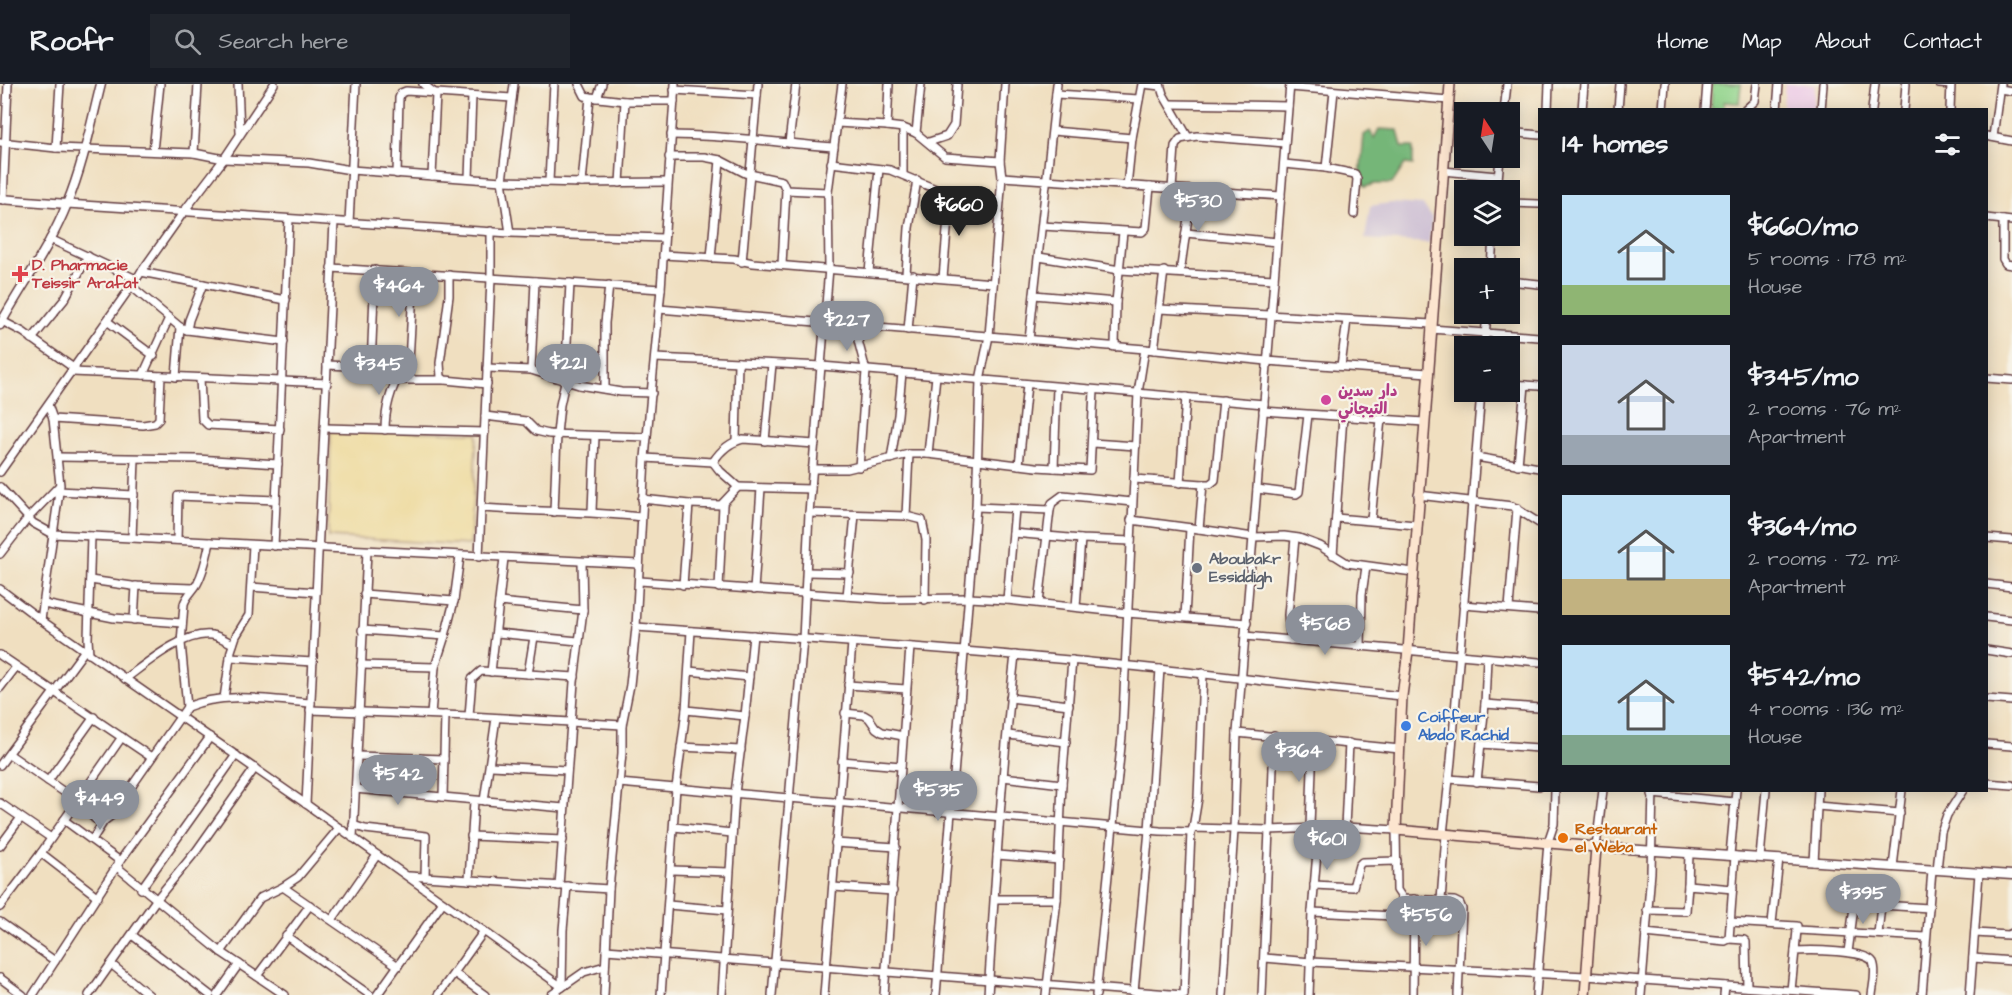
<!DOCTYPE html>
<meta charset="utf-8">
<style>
:root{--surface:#171b24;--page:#20242c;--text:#f1f3f6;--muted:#9ea1a6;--line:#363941;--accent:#8c9099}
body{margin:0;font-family:"Architects Daughter","Playpen Sans Arabic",sans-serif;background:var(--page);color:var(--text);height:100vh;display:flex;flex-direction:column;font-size:22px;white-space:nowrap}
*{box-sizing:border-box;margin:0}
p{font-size:20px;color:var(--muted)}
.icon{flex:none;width:33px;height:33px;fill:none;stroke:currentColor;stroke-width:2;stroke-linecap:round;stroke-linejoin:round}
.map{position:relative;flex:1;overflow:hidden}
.panel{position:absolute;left:1538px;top:24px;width:450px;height:684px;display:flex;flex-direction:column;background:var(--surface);border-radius:0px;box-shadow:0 3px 15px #0003}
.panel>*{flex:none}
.needle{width:39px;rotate:348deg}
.controls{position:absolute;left:1454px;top:18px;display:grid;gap:12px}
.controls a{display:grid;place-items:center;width:66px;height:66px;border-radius:0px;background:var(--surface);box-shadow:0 3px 15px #0003;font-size:30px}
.price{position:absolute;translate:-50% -51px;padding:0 14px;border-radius:21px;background:var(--accent);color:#fff;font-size:20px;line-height:39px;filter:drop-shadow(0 2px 3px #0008)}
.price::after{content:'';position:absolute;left:50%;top:36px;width:18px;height:14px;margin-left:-9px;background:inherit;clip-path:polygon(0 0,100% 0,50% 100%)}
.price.current{background:#222;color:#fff}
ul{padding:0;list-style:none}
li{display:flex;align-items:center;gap:18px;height:150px;padding:0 24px}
li span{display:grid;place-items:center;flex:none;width:168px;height:120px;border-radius:0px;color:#555}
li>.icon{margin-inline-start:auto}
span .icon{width:72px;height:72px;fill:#fffc;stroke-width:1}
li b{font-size:26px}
h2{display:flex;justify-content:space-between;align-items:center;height:72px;padding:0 24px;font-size:26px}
header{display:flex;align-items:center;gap:36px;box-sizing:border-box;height:84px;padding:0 30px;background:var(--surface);border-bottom:2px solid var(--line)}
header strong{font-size:28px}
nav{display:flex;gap:33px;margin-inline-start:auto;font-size:21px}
.search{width:420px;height:54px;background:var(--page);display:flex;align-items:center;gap:15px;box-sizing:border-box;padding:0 21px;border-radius:0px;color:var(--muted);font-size:22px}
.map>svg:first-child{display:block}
.built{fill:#eed0e7}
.industrial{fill:#ccbed3}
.green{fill:#92d48c;stroke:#6e7a5c;stroke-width:1.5}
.forest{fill:#75b678;stroke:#606a52;stroke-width:1.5}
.sand{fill:#eeda9e;stroke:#9c7c64;stroke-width:1.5}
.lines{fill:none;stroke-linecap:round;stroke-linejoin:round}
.minor-casing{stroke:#633c41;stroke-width:10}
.tertiary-casing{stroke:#633c41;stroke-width:11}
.secondary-casing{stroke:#633c41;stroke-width:12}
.minor{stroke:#fff;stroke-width:7}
.tertiary{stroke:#fff;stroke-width:8}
.secondary{stroke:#fce5cf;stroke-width:9}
.health-dot{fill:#e0444e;stroke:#f7f3e8;stroke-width:2}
.hotel-dot{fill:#d1479c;stroke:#f7f3e8;stroke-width:2}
.worship-dot{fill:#6b7280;stroke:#f7f3e8;stroke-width:2}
.shop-dot{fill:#3f7fe0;stroke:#f7f3e8;stroke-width:2}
.food-dot{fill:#e8710a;stroke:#f7f3e8;stroke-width:2}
.labels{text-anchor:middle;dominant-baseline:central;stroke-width:4.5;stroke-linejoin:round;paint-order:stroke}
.health-label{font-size:16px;font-weight:bold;fill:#be3a42;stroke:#f7f3e8;text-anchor:start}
.hotel-label{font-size:16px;font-weight:bold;fill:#b23c85;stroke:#f7f3e8;text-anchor:start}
.worship-label{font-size:16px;font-weight:bold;fill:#5b616d;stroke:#f7f3e8;text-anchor:start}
.shop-label{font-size:16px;font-weight:bold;fill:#366cbe;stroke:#f7f3e8;text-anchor:start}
.food-label{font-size:16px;font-weight:bold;fill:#c56008;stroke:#f7f3e8;text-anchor:start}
</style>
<header>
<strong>Roofr</strong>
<div class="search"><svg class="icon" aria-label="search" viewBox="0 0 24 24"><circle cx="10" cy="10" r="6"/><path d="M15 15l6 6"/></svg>Search here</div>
<nav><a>Home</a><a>Map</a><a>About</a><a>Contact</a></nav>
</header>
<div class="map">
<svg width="2012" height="911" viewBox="0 0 2012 911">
<rect width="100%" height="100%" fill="#f7f3e8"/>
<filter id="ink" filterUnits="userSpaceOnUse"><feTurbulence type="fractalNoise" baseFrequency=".0167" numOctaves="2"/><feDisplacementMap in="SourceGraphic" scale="12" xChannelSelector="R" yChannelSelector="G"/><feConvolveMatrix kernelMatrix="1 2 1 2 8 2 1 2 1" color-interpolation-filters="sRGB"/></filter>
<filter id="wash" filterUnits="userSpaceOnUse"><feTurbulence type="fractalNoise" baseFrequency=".008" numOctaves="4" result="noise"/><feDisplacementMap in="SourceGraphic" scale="24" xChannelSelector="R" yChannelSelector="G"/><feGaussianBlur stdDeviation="1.35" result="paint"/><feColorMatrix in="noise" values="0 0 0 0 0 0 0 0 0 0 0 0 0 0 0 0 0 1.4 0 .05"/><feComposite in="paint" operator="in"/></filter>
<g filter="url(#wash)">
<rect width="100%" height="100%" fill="#f0dfc0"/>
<path class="built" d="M1785 0 1815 1 1813 25H1783Z"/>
<path class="industrial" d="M1390 119 1423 121 1432 133 1429 159 1365 155 1370 122Z"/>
<path class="green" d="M1712 0H1741L1739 19 1724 18V25H1711Z"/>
<path class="forest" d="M1379 45 1398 46 1402 63H1413V81L1405 80 1392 100H1374L1365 103 1360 92 1364 51 1370 47 1374 54Z"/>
<path class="sand" d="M331 346 477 349 470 461 328 453Z"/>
</g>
<g filter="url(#ink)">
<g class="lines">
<g class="minor-casing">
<g id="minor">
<path d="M238 0 240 48"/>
<path d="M423 0 436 10 432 92"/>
<path d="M579 0 585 12 590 13 582 99"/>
<path d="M1143 0 1160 2"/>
<path d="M1160 0 1163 10 1188 53"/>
<path d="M1939 0 1951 1"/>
<path d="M1290 3 1449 16"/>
<path d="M2000 5 2012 7"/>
<path d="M674 6 757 11"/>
<path d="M1056 10 1139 15"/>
<path d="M590 13 625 17H674"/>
<path d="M597 14 602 0"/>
<path d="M1170 20 1288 22"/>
<path d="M1548 26 1549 0"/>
<path d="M1582 26 1584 0"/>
<path d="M1618 26 1620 0"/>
<path d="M1663 26 1665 0"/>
<path d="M1705 26 1707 0"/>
<path d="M1745 26 1755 17 1757 0"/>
<path d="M1777 26 1779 0"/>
<path d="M1821 26 1823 0"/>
<path d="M1872 26 1875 0"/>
<path d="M1904 26 1906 0"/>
<path d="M1950 26 1951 0"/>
<path d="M1504 28 1507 0"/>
<path d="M837 39 887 42 903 44 916 49 945 73 1000 77"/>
<path d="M887 42 889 0"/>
<path d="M903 44V91"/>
<path d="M1053 47 1132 54"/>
<path d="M1509 48 1539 51"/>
<path d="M916 49 921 0"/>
<path d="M671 51C725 51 780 59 834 63"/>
<path d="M1986 52 2012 57"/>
<path d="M1993 53 2000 0"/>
<path d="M0 58 56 64 194 69 224 75 309 79 351 86 502 97 582 99 667 98"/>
<path d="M929 58 947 52 954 41 957 0"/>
<path d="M789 59 796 0"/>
<path d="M56 64 60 0"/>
<path d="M153 67 160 0"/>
<path d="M194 69 198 0"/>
<path d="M669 73H704L720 76 745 89 782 97 786 106 828 108"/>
<path d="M831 79 890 86 955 113 1000 117"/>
<path d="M1284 80 1326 84 1355 90 1357 95 1354 130"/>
<path d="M1326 84 1334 7"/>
<path d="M1443 87 1497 92"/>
<path d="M397 90 399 14 401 9 406 7 512 14"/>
<path d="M1002 93 1281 112"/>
<path d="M469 94 472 12"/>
<path d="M549 97 554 0"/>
<path d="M620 99 625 17"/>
<path d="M1127 102 1132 54 1142 0"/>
<path d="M1172 105 1175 62 1180 55 1197 52 1285 59"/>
<path d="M1497 106 1500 74"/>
<path d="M3 116 8 0"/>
<path d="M1509 119 1539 120"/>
<path d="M67 120 510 149 663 154"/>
<path d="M1986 134 2012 137"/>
<path d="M2003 136V175L2006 180 2012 181"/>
<path d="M349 139 356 0"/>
<path d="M1042 142 1142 148 1146 144 1150 103"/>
<path d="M510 149 502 97 514 0"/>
<path d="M1186 149 1277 158"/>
<path d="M50 155 136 195"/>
<path d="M663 171 734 175 753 179 993 199"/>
<path d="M1039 173 1120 186 1274 195"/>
<path d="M711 174 720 76"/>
<path d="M742 178 758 0"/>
<path d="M782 181 786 106"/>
<path d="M331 184 661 205"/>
<path d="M1491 184 1493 152"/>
<path d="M141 188 286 216"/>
<path d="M869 188 879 85"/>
<path d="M1180 189 1192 106"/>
<path d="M906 190 909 144 917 96"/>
<path d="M449 191V212L440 279 441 293 445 296 487 300"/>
<path d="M943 194 950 111"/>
<path d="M1509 197 1539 200"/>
<path d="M131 202 180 243 187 246 284 258"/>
<path d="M1034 211 1116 218"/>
<path d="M659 225 1145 265 1267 277 1428 289"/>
<path d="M1159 225 1432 240"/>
<path d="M2 237 23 248 75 285"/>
<path d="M107 237 154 272"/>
<path d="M854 241 866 287 859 383"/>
<path d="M1431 245 1539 253"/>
<path d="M187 246 189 236 203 200"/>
<path d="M908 246 913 191"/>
<path d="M32 255 64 216 88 172"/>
<path d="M1029 256 1057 0"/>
<path d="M1484 262 1487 230"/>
<path d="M1115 263 1116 218 1123 148"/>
<path d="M1154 266 1164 187"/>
<path d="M655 274 822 282 1264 320"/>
<path d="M327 281 371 283 402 289 409 277 414 189"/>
<path d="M1341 282 1347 236"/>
<path d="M371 283 375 186"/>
<path d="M487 284 531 286 579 301 621 308 652 309"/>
<path d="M531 286 535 197"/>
<path d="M72 288 327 299"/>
<path d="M143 291 169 234"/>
<path d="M176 293 180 243"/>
<path d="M200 294 202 335 208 341 280 345"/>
<path d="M1986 294 2012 296"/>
<path d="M396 296H444"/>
<path d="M1509 300 1539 302"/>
<path d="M605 305V239L609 201"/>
<path d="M1263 327 1424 338"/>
<path d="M485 332 526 337 536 347 549 350 647 353"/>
<path d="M53 335 143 341 155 339 159 335 161 292"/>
<path d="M324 344 485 348"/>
<path d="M385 346C385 328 390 303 402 289"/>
<path d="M736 357 738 278"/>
<path d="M765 357 772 280"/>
<path d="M1092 359 1136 362"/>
<path d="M928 370 936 292"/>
<path d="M58 373 196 375 278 380"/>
<path d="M1476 373 1539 384"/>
<path d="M645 374 713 378C720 367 731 358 743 355L815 360"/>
<path d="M891 375 898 331 902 289"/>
<path d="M713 378 720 387 738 403"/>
<path d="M1019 381 1027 300"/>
<path d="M1518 381 1525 301"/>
<path d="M1054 384 1057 303"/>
<path d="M812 385H847L909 370H928L1036 383 1090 386 1094 307"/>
<path d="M0 388 185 126 224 75 274 0"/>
<path d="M1134 395 1203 400H1210L1215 396 1223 316"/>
<path d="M1180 399 1186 313"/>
<path d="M0 403 33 439 53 450 639 480"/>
<path d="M1257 405 1296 410 1299 408 1308 331"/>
<path d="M59 407 134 411"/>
<path d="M1418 411 1512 422 1539 439"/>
<path d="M642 415 689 420 721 421 738 403 811 405"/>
<path d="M976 423 1050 426 1052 419 1063 411 1132 418"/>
<path d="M482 424C535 428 588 427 641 433"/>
<path d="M592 427 595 352"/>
<path d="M554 428 557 350 560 321 565 298 570 199"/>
<path d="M809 429 906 432 922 436 926 456 925 516"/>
<path d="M906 432 909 370"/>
<path d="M1336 434 1416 441"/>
<path d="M1131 436 1199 445 1203 400"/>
<path d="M1371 436 1381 335"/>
<path d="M1199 445 1253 453 1284 452 1299 454 1320 462 1347 479 1413 488"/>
<path d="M1013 449 1081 455 1131 457"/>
<path d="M132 454 135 375"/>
<path d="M1986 454 2012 456"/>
<path d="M177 456 178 412 276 416"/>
<path d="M274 462 289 135"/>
<path d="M0 470 28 434 59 402"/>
<path d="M1333 471 1343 333"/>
<path d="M479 473 491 194V147"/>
<path d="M807 488 850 489"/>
<path d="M90 496 132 502 193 504"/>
<path d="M640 497 886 515 969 514 1007 516 1127 529 1247 539"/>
<path d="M1986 500 2012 503"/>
<path d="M683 501 689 420"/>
<path d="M251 503 316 508"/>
<path d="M719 504 723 421"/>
<path d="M0 505 41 536 306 720 562 903 563 846 567 802"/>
<path d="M754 506 761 404"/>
<path d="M364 510 454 517"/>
<path d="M847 512 855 431"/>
<path d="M1007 516 1015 425"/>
<path d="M499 518 583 526"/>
<path d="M1039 519 1050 426"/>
<path d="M44 520 114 534 182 539"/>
<path d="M1463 521 1539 527"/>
<path d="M1076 523 1081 455"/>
<path d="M1509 524 1517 424"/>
<path d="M1185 533 1190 444"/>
<path d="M1986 533 2012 536"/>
<path d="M41 536 60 401 53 335 48 321"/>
<path d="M134 536 136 502"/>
<path d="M636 543C781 553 925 563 1069 576 1181 586 1291 601 1402 612"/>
<path d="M362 546 445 552"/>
<path d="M497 549 578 557"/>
<path d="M1245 552 1539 578"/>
<path d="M1291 556 1288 531 1295 454"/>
<path d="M1361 563 1362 510 1366 483"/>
<path d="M1986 566 2012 570"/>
<path d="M89 570 88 555 91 452"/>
<path d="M0 571 151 673"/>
<path d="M230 573 313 578"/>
<path d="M361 581 435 583"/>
<path d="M689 587 749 593"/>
<path d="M491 588 504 474"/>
<path d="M528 590 534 553"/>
<path d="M125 595C147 579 184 547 212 551 219 552 227 557 233 560"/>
<path d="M848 601 906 605"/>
<path d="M0 604 16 583"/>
<path d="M224 614 231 567 236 552 249 531 253 461"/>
<path d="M1010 614 1069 621"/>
<path d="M1986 615 2012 617"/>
<path d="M1485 620 1539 624"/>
<path d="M187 623 181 559 184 520C186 512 193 507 197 500 204 487 207 472 210 458"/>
<path d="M310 626 469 632 622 641"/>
<path d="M686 626 745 632"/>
<path d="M845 629 864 631 869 634 876 644 882 648 903 652"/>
<path d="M431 630 435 583 445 552 454 517 460 472"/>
<path d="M469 632 472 595 481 587 575 593"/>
<path d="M1237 649 1400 665"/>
<path d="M1008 651 1066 658"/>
<path d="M1481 660 1539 664"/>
<path d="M1986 660 2012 662"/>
<path d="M681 663 741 666"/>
<path d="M9 670 77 717 95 735 104 737 111 732 187 623C225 607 271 616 311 619"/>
<path d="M357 672 444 675"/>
<path d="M842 677 901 682"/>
<path d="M0 681 85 566"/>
<path d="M491 682 567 686"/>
<path d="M1003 693 1062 700"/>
<path d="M1449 695 1539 702"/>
<path d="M48 697 94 633"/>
<path d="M1477 698 1485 620 1487 574"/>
<path d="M619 699 1160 747 1191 748 1193 744 1269 746 1345 743 1396 746 1397 806 1403 815 1454 817 1460 820 1462 825 1458 911"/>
<path d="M1986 699 2012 701"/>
<path d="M355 705 564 724"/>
<path d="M1652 710 1735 718"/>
<path d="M443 713 445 631"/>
<path d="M484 717 496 634"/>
<path d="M0 719 51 754"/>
<path d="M306 720 334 138"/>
<path d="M1817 722 1900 729"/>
<path d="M64 736 120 777"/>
<path d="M353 741 365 745 426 752 425 793"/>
<path d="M674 743 732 749"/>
<path d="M1310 743 1313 656"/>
<path d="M1345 743 1349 659"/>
<path d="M1193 744 1198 714 1203 589"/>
<path d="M1271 746 1274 651"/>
<path d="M1443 750 1451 677 1481 308"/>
<path d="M471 752 563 756"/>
<path d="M353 754 367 467"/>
<path d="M92 756 104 737"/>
<path d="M835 759 896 763"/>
<path d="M0 762 20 735"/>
<path d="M1596 763 1603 706"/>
<path d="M41 769 98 813"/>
<path d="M997 771 1059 776"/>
<path d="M1730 771 1736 706"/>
<path d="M1735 772 1729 855 1744 856 1746 858 1747 903"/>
<path d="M1760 774 1766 706"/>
<path d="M1814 778 1818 706"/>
<path d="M117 783 221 868 285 911"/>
<path d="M1893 783 1902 706"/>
<path d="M672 786 729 788"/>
<path d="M1937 786 1941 748 1947 731 1963 706"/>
<path d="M409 792 609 805"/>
<path d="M469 796 474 717"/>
<path d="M1314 801 1353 803 1359 781 1362 778 1397 777"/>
<path d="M1688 801 1689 769"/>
<path d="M559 802 574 598 583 526 582 478"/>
<path d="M283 803 398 882"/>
<path d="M833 803 893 807"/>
<path d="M141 805 236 671"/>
<path d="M995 815H1057"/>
<path d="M1441 816 1446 751"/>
<path d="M668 821 727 826"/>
<path d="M1881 821 1929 824"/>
<path d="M0 823 41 769 122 653"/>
<path d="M1647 826 1686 827 1688 801 1733 805"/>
<path d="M1312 828 1414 833"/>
<path d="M332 836 377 771"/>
<path d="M0 838 55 877"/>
<path d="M1730 838 1797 842V846L1926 853"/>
<path d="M1772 839 1779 775"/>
<path d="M1645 849 1725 857 1729 855"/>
<path d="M1975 849 2008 851 2012 849"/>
<path d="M132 851 210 911"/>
<path d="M286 852 370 911"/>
<path d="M606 866 1183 911"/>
<path d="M1795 867 1797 846"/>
<path d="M221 868 260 814 283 803 298 793 339 744"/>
<path d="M1848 868 1854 823 1856 820 1881 821 1878 850"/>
<path d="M1265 874 1311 878 1586 892 1856 911"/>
<path d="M1973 874 2012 877"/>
<path d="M111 880 149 911"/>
<path d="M454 889 485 911"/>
<path d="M257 892 310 821"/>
<path d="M0 894 23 911"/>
<path d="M1791 906 1795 867C1809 866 1867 866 1873 878 1877 887 1873 901 1872 911"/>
<path d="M1134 908 1149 746 1160 585"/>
<path d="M33 911 120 777 210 653"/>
<path d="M89 911 156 816 197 766 255 684"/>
<path d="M217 911 239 880"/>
<path d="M377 911 443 818"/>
<path d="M438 911 484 847"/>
<path d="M551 911 584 888 605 882"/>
<path d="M604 911 609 805 622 669V641L630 601 636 543 645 374 661 205 675 0"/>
<path d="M661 911 676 704 686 626 691 547"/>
<path d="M722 911 735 709 745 632 753 551"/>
<path d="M772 911 803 555 809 429 829 184 828 108 842 0"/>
<path d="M824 911 852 559"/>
<path d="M884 911 910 563"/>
<path d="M936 911 976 423 980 296 989 252 1002 93 1000 77 1005 0"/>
<path d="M988 911C995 798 1002 684 1015 571"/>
<path d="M1046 911 1057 815 1062 700 1072 576"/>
<path d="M1096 911 1122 652 1138 309 1145 265"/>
<path d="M1184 911 1191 748"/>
<path d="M1223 911 1234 746 1237 649 1290 0"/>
<path d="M1262 911 1269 746"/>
<path d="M1309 911 1312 828 1319 744"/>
<path d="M1413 911 1414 815"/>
<path d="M1536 911 1548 758 1554 740 1555 706"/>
<path d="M1641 911 1651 788 1653 706"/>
<path d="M1724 911 1725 902"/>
<path d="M1922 911 1932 786"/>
<path d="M1970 911 1979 789"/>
</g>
</g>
<g class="tertiary-casing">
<g id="tertiary">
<path d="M0 115 67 120"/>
<path d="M0 241C22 201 50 163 67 120 83 81 91 40 101 0"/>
<path d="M1596 763 2012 791"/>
</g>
</g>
<g class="secondary-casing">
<path id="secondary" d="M1450 0 1408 567 1402 612 1396 746 1596 763 1585 911"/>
</g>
<use href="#minor" class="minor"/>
<use href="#tertiary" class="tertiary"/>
<use href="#secondary" class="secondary"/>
</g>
</g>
<path class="health-dot" d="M17 181h6v6h6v6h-6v6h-6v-6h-6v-6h6z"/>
<circle class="hotel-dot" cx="1326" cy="316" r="6"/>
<circle class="worship-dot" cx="1197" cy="484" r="6"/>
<circle class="shop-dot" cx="1406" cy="642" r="6"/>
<circle class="food-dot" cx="1563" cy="754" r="6"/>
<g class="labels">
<g class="health-label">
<text x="32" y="181">D. Pharmacie<tspan x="32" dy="18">Teissir Arafat</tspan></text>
</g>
<g class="hotel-label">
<text x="1338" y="307">دار سدين<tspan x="1338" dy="18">التيجاني</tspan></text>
</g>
<g class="worship-label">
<text x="1209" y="475">Aboubakr<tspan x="1209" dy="18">Essiddigh</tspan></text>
</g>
<g class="shop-label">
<text x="1418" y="633">Coiffeur<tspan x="1418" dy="18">Abdo Rachid</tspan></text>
</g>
<g class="food-label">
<text x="1575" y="745">Restaurant<tspan x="1575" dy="18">el Weba</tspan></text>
</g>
</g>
</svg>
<div class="controls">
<a><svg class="needle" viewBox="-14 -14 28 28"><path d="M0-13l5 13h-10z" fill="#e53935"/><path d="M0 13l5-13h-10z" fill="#9ea1a6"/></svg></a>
<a><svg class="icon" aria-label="layers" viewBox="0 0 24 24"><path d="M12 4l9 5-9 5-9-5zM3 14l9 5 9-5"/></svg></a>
<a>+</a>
<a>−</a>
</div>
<b class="price" style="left:1198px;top:149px">$530</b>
<b class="price current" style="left:959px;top:153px">$660</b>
<b class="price" style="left:399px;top:234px">$464</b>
<b class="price" style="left:847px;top:268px">$227</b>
<b class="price" style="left:568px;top:311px">$221</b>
<b class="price" style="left:379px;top:312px">$345</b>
<b class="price" style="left:1325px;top:572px">$568</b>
<b class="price" style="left:1299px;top:699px">$364</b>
<b class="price" style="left:398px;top:722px">$542</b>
<b class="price" style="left:938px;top:738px">$535</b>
<b class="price" style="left:100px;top:747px">$449</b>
<b class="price" style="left:1327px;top:787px">$601</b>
<b class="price" style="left:1863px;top:841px">$395</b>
<b class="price" style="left:1426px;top:863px">$556</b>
<section class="panel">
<h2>14 homes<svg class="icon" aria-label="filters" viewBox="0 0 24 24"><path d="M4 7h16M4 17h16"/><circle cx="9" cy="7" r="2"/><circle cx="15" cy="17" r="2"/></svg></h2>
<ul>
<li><span style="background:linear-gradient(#bfe0f5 75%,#8fb573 0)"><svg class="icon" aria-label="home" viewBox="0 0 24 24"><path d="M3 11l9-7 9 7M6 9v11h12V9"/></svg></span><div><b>$660/mo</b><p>5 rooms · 178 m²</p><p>House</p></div></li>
<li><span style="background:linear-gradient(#c9d6e8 75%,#9aa5b1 0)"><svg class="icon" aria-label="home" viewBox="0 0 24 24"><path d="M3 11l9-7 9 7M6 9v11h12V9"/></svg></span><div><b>$345/mo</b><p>2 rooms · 76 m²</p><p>Apartment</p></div></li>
<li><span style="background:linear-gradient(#bfe0f5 70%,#c2b280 0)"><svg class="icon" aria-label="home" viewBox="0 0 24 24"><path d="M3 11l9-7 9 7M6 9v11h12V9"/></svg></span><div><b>$364/mo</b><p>2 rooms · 72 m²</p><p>Apartment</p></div></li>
<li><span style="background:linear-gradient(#bfe0f5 75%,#7fa58c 0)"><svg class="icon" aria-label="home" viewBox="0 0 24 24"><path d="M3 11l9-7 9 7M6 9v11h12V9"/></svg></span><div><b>$542/mo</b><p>4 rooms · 136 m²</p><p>House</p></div></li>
</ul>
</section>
</div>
